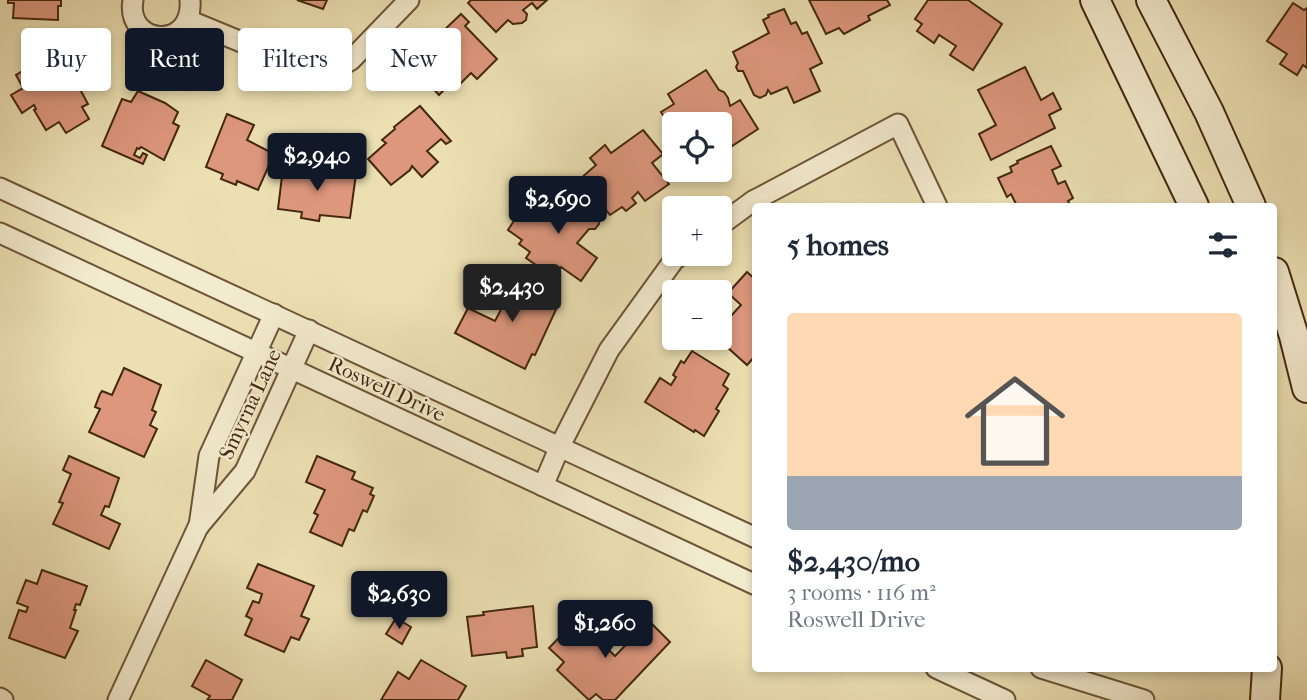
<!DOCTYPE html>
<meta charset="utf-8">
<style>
:root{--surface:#fff;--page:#f6f6f7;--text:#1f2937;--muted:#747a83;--line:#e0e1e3;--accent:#111827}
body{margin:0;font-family:"IM FELL French Canon",serif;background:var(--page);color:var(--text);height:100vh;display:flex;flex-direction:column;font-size:26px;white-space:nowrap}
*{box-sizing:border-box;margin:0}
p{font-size:23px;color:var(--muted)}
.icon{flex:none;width:38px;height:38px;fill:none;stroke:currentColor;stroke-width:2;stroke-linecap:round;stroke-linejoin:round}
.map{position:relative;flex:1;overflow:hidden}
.details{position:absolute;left:752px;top:203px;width:525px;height:469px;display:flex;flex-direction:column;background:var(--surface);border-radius:7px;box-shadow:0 4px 10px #0003}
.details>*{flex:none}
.hud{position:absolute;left:21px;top:28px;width:626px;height:63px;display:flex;gap:14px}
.buttons{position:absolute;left:662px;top:112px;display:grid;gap:14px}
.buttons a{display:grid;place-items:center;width:70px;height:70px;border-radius:7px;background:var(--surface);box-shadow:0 4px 10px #0003;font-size:35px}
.price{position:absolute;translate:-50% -60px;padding:0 16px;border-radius:7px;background:var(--accent);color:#fff;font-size:23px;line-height:46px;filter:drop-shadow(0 2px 4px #0008)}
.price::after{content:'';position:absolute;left:50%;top:42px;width:21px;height:16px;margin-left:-10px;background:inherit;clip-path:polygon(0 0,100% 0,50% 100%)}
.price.active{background:#222;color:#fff}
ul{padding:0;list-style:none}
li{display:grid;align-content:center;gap:14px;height:371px;padding:0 35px}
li+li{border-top:2px solid var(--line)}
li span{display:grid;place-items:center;height:217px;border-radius:7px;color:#555}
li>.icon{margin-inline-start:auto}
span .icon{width:126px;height:126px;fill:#fffc;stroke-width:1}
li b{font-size:30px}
h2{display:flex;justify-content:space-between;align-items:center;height:84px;padding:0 35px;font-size:30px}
.chip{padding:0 24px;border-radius:7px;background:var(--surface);box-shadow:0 4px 10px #0003;font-size:24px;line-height:63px}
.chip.active{background:var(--accent);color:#fff}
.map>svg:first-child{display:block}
.building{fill:#dd977d;stroke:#432710;stroke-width:2}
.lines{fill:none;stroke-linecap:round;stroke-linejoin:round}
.street-casing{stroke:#6d5539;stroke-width:23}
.secondary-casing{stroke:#432710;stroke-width:32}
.street{stroke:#f3ebce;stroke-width:19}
.secondary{stroke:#f3ebce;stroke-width:28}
.labels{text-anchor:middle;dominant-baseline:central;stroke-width:5;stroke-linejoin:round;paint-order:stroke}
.street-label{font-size:21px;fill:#432710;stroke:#f3ebce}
</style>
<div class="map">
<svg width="1307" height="700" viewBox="0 0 1307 700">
<rect width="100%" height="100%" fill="#ece0b3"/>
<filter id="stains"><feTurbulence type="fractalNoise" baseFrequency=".00286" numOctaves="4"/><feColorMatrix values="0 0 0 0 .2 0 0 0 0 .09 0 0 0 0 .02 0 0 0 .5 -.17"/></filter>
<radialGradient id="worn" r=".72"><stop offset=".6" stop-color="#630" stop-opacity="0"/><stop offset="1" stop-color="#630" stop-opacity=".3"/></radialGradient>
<g class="building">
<path d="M8 0H61V6H58V20L13 18 14 3H8Z"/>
<path d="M297 0H327L323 9Z"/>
<path d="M471 0H547L537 9 532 3 523 10 527 14 526 20 522 23 513 24 508 20 496 32 468 3Z"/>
<path d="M809 0H887L890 5 868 16 870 20 844 34 839 28 826 34Z"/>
<path d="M928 0H968L1002 24 973 70 950 55 956 46 939 35 934 43 917 31 922 24 915 19Z"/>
<path d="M1293 3 1304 10 1307 8V68L1303 65 1297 75 1280 64 1287 54 1267 41Z"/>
<path d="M784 9 791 24 796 22 802 34 807 32 822 63 810 69 820 91 794 103 787 87 771 94 768 90 766 95 760 98 754 95 743 71H738L736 67 738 63 733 52 769 33 763 20 769 17 768 15Z"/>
<path d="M461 14 469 22 465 26 497 59 477 79 471 73 455 89 450 84 439 95 414 68 442 37 439 35Z"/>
<path d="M59 50 88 104 82 107 89 119 66 133 59 122 46 130 34 110 36 109 34 105 22 113 11 95 23 88 16 75Z"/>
<path d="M1025 67 1041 100 1053 93 1061 109 1049 115 1055 128 991 160 979 134 996 125 978 90Z"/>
<path d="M706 70 719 90 724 92 728 98 730 106 740 100 758 129 732 146 715 120 714 124H674V132L661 112 674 104 668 94Z"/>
<path d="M138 91 165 103 178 112 173 123 179 126 164 160 141 147 139 149 137 148 134 155 140 158 143 153 147 155 143 164 102 146 122 99 131 102Z"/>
<path d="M420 106 451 141 446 144 441 139 427 151 438 162 422 177 412 166 410 170 391 185 368 159 386 143 382 140 395 129 394 127Z"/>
<path d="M227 114 254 125 247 140 274 154 258 190 237 181 236 185 221 179 223 174 206 167Z"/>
<path d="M643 130 663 154 652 163 669 184 645 201 638 192 632 198 636 203 626 211 622 207 610 215 580 179 596 165 590 158 605 145 611 153Z"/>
<path d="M1051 146 1061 166 1052 170 1058 184 1065 181 1073 198 1068 201 1071 206H1017L1011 194 1007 197 998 178 1012 172 1010 167 1018 163 1017 161Z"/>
<path d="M283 168 308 172V168L323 170 324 168 356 174 350 218 320 215 319 221 301 218 302 212 278 209Z"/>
<path d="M560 189 598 216 599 224 595 229H589L577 243 597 258 581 281 561 267 553 277 526 258 530 252 519 244 522 240 508 230 517 216 519 217 523 211 534 220 550 198 552 199Z"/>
<path d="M747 272 756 280V355L747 365 717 338H719V329L741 305 728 293Z"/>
<path d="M507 276 559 303 535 355 532 354 525 369 455 333 468 308 495 321 505 302 495 297Z"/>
<path d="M692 351 729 374 723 385 728 389 716 409 719 411 704 436 695 430 694 432 645 402 660 378 671 385 676 377 673 375 681 361 684 363Z"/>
<path d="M124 368 161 385 152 410 156 412 150 425 157 429 144 457 89 432 100 409 95 407 100 394 102 391 112 395Z"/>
<path d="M69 456 119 478 109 507 105 506 101 515 120 524 109 549 53 524 63 503 59 502 71 474 63 470Z"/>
<path d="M317 456 355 472 352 479 373 488 370 494 374 496 367 512 363 510 354 531 349 529 342 546 310 532 318 515 314 513 325 490 306 482Z"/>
<path d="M258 564 314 586 301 616 309 619 299 640 291 637 284 652 245 635 252 619 246 616 253 601 259 603 262 594 247 588Z"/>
<path d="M42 570 87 586 80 605 76 604 74 610H76L70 628 78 631 65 658 9 638 19 610 26 612 28 607 17 603 26 580 37 584Z"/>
<path d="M533 606 537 647 522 649 523 656 507 658 506 652 472 656 467 617 484 615 483 612Z"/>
<path d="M396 618 411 627 402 644 386 634Z"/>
<path d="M577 619 615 656 649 621 670 642 615 700H603L596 694 589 700 557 670 564 662 549 648Z"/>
<path d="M206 660 242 680 232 700H207L210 696 192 686Z"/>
<path d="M421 660 466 686 458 700H381L398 672 409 679Z"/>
</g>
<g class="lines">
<g class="street-casing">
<g id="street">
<path d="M133 0C125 46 194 51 190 0"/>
<path d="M188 20 314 72 339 67 351 60 409 0"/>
<path d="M0 188 756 538"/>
<path d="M719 226 753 201 898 124 937 206"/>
<path d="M0 233 756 585"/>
<path d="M543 486 560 446 609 350 674 260 682 254"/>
<path d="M199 526 209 456 274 314"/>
<path d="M936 668 1005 700"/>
<path d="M1041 668 1144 700"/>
<path d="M0 698 3 700"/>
<path d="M118 700 198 527 245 471 309 330"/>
</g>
</g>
<g class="secondary-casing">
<g id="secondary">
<path d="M1095 0 1194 206"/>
<path d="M1151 0 1209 112 1251 206"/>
<path d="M1274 272 1294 336 1307 388"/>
<path d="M1265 700 1267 668"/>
</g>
</g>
<use href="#street" class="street"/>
<use href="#secondary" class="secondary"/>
</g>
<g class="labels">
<g class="street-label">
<text transform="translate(387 389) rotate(25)">Roswell Drive</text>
<text transform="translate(250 404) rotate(-65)">Smyrna Lane</text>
</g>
</g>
<rect width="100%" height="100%" filter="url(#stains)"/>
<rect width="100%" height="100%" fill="url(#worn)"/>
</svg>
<div class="buttons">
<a><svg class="icon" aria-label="locate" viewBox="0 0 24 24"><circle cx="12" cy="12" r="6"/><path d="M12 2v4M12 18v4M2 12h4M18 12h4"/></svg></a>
<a>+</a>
<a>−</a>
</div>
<b class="price" style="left:317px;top:193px">$2,940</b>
<b class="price" style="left:558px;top:236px">$2,690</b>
<b class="price active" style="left:512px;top:324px">$2,430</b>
<b class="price" style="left:399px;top:631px">$2,630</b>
<b class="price" style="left:605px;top:660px">$1,260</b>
<div class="hud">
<a class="chip">Buy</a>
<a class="chip active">Rent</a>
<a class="chip">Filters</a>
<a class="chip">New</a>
</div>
<section class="details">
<h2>5 homes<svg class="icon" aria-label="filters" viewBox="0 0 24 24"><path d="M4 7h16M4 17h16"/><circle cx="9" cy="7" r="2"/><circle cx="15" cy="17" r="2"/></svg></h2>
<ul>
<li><span style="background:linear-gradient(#ffd9b3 75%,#9aa5b1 0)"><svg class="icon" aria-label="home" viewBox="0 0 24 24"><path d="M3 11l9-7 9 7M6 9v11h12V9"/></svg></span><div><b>$2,430/mo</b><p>3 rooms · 116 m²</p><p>Roswell Drive</p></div></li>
</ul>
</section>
</div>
